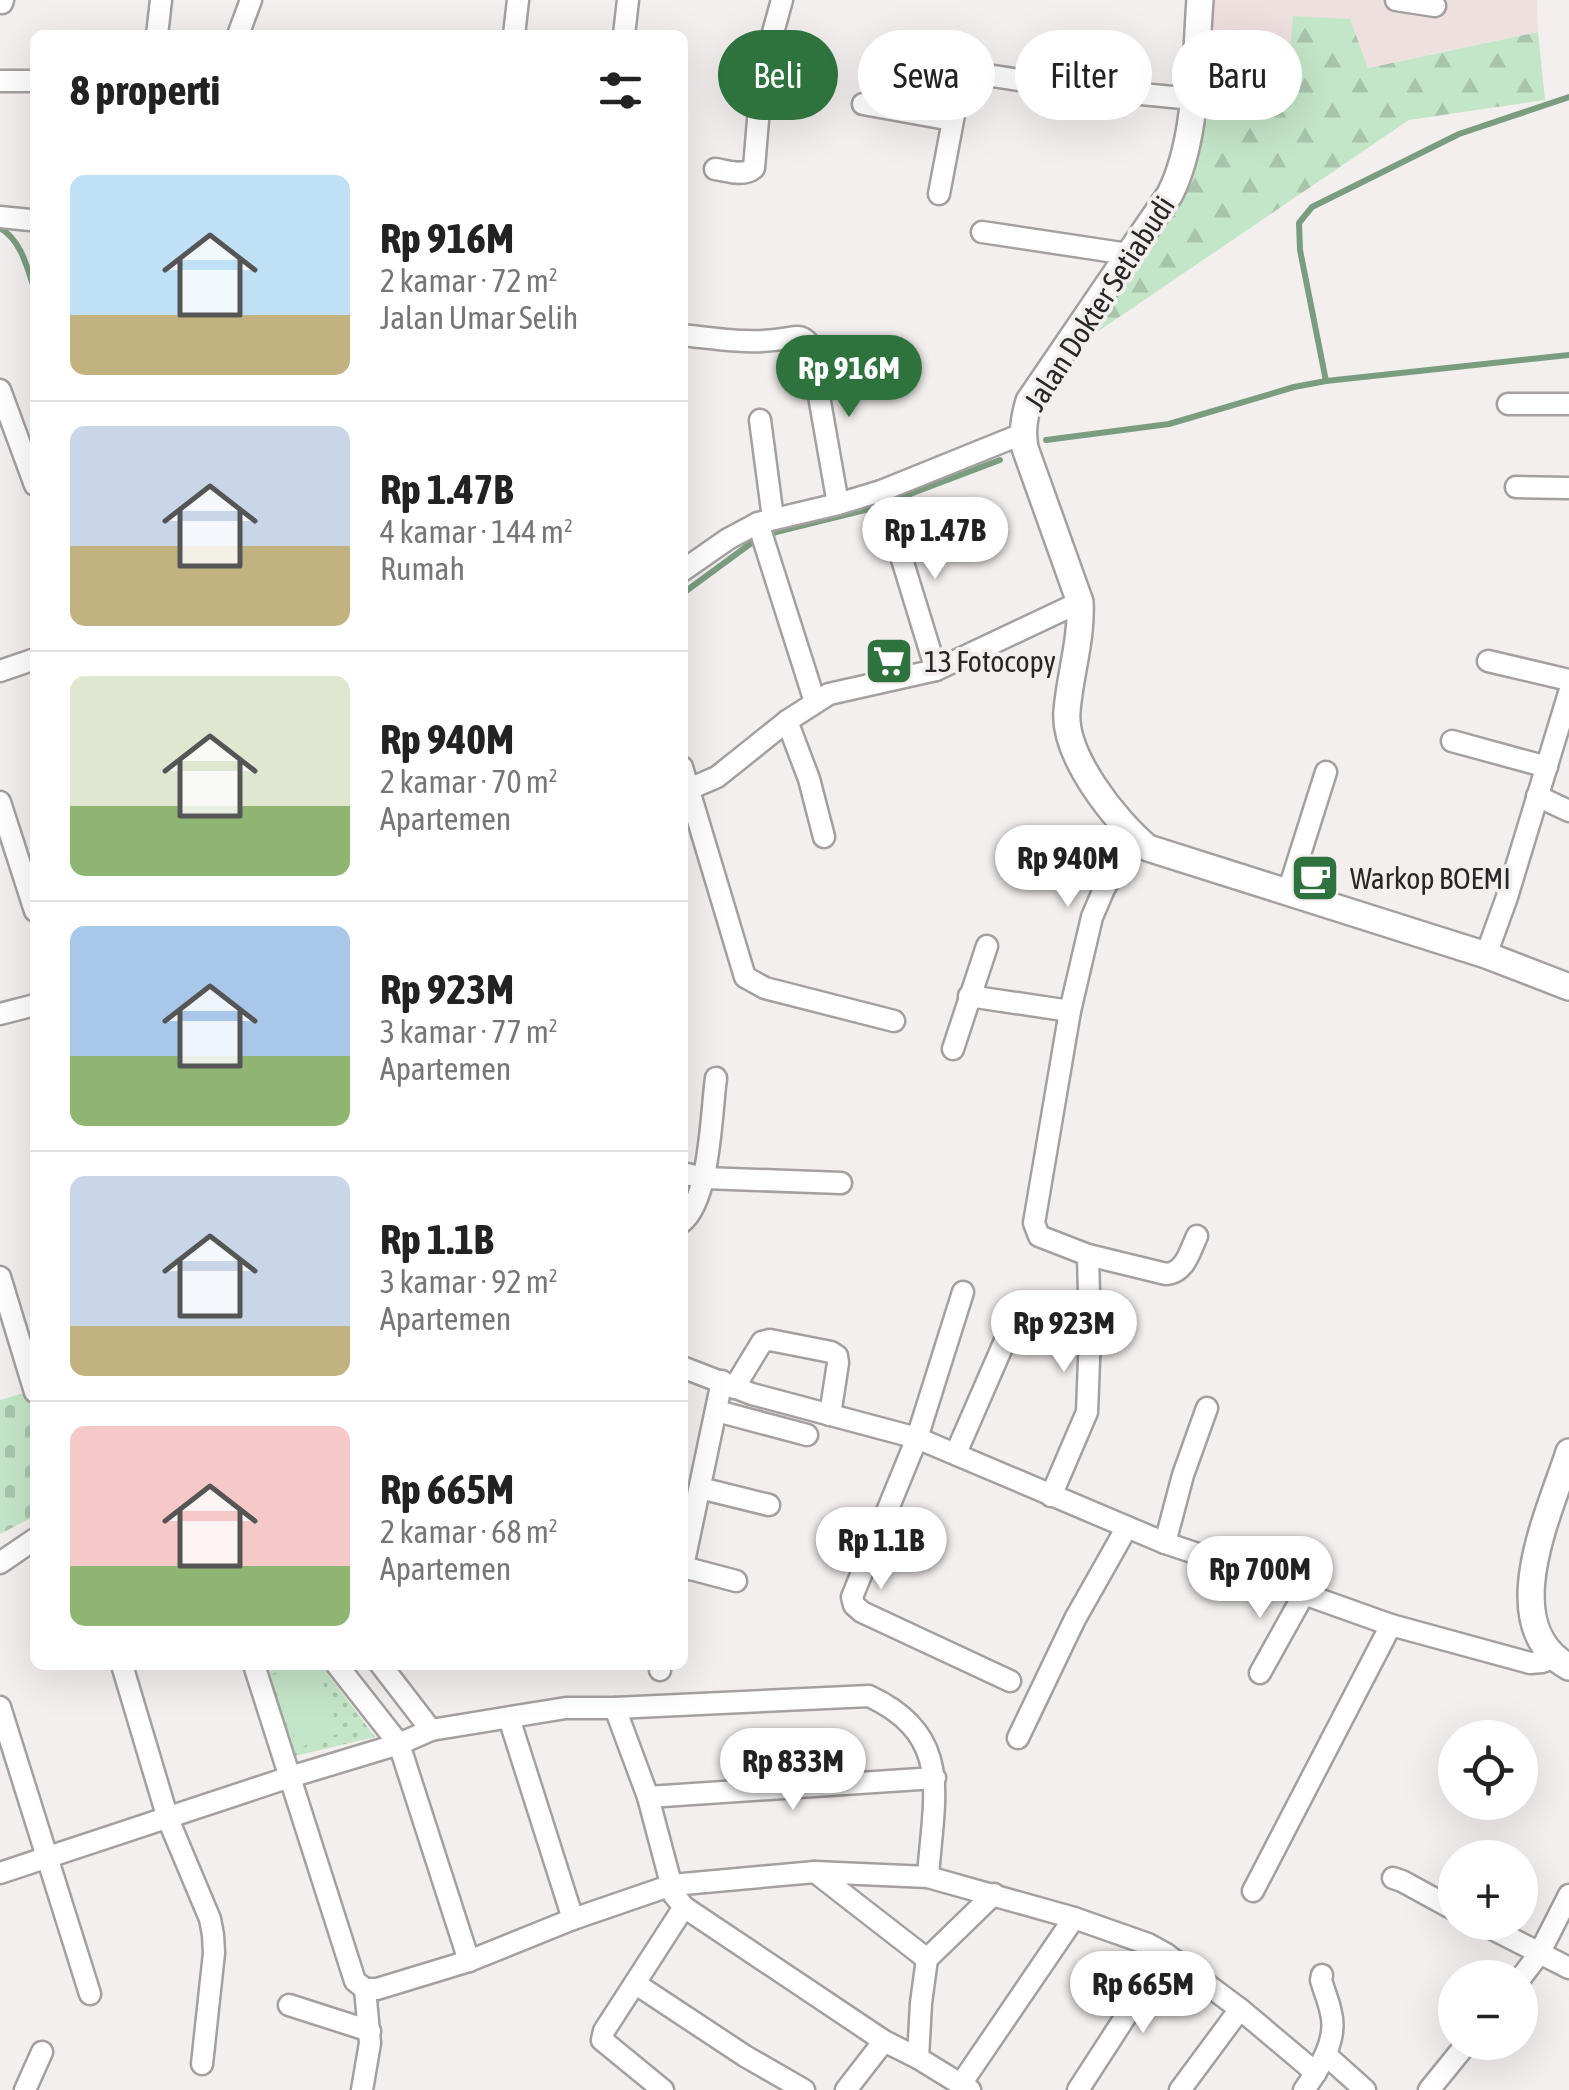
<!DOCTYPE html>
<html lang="id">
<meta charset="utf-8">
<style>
:root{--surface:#fff;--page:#f2f2f2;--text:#222;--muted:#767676;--line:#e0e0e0;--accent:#2e733e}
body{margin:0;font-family:"Asap Condensed",sans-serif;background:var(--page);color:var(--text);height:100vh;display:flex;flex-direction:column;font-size:38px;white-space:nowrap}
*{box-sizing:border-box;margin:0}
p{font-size:32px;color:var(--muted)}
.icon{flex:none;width:55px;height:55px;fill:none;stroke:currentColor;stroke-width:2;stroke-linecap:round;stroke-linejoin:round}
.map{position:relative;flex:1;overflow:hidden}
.sheet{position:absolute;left:30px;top:30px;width:658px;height:1640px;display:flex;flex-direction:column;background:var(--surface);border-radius:15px;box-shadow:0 10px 40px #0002}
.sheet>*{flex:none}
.top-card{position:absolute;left:718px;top:30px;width:700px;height:90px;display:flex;gap:20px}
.tools{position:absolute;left:1438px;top:1720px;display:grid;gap:20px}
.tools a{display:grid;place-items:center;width:100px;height:100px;border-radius:50%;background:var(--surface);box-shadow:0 10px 40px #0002;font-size:50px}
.price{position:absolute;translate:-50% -85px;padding:0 22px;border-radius:35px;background:#fff;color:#222;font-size:32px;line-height:65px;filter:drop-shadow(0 2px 5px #0008)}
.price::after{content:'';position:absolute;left:50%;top:60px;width:30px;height:22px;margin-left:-15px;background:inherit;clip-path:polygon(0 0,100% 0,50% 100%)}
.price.selected{background:var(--accent);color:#fff}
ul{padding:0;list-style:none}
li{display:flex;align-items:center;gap:30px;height:250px;padding:0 40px}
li+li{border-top:2px solid var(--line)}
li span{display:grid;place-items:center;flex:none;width:280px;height:200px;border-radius:15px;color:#555}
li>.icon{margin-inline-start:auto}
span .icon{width:120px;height:120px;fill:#fffc;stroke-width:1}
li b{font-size:42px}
h2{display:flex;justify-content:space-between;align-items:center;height:120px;padding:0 40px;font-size:42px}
.pill{padding:0 35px;border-radius:45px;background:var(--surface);box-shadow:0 10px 40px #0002;font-size:35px;line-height:90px}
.pill.selected{background:var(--accent);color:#fff}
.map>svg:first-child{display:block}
.built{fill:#efe0e0}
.green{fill:url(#green-dots)}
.forest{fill:url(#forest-firs)}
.cemetery{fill:url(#cemetery-stones)}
.pitch{fill:#c4e6c8}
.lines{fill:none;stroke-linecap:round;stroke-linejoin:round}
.stream{stroke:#799d7e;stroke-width:6}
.minor-casing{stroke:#a5a0a0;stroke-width:25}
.major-casing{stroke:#a5a0a0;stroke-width:30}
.minor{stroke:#fff;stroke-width:20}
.major{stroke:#fff;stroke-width:25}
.labels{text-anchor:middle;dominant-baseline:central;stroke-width:8;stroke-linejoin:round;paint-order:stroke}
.street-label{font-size:30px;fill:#282626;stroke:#f4efef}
.poi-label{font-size:30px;fill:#282626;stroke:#f4efef;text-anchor:start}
</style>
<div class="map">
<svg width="1569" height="2090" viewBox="0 0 1569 2090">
<defs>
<pattern id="green-dots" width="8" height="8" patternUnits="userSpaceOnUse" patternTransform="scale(2.5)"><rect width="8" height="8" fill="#c4e6c8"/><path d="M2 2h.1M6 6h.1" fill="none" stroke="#a8c5ac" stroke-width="1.8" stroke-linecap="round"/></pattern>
<pattern id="forest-firs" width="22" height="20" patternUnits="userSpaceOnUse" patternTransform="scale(2.5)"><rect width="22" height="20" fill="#c4e6c8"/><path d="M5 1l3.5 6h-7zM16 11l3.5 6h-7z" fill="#a8c5ac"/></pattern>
<pattern id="cemetery-stones" width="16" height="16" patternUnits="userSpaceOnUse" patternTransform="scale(2.5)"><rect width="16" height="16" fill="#c4e6c8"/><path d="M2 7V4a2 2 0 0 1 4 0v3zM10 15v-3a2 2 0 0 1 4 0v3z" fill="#a8c5ac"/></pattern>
</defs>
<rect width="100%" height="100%" fill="#f4efef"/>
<path class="built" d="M1198 0H1537L1538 32 1367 68 1285 112 1190 102Z"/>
<path class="green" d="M260 1665H321L375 1737 291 1757Z"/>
<path class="forest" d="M1293 16 1350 19 1368 68 1538 32 1545 100 1409 120 1059 358 1180 182 1190 102 1285 112Z"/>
<path class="cemetery" d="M27 1392 35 1422V1516L0 1534V1400Z"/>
<path class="pitch" d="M302 1665H317L340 1733 298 1748 273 1675Z"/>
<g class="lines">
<g class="stream">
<path d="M0 228C22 241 27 268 35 291"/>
<path d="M1326 381 1300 250 1299 223 1312 207 1459 134 1569 97"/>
<path d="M1046 440 1169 424 1294 387 1326 381 1569 355"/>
<path d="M682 594 750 544 776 532 873 508 1000 460"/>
</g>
<g class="minor-casing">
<g id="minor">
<path d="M1396 0 1435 6"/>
<path d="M2 3 3 0"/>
<path d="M157 35 161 0"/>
<path d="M238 35 251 0"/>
<path d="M514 35 518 0"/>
<path d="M624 35 628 0"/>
<path d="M0 81H35"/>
<path d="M863 104 952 120"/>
<path d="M715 169C728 171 744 177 754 168L762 72 782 0"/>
<path d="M939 194 961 78 967 72 1059 86 1193 99"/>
<path d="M0 217 30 220"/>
<path d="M982 232 1128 254"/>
<path d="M682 335C720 339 751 345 789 338 799 336 803 336 810 345L838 504"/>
<path d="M0 390 35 485"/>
<path d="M1508 404H1569"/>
<path d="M760 420 773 518"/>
<path d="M1516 487 1569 488"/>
<path d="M881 491 936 670"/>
<path d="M758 523 815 702"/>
<path d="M682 571 728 539 758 523 838 504 881 491 1022 434"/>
<path d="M1488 661 1569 680"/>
<path d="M0 671 35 659"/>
<path d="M787 721 809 779 824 837"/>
<path d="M1452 741 1547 767"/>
<path d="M682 767 745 977 765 988 894 1021"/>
<path d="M682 792 717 777 787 721 829 694 936 670 1080 602"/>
<path d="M1537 796 1569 811"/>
<path d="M0 802 35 911"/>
<path d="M1134 836 1104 889 1092 917 1070 1011 1034 1223 1039 1236 1088 1255 1166 1274C1185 1273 1190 1251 1197 1236"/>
<path d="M1288 892 1326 772"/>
<path d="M1486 955 1507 897 1569 693"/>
<path d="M969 996 1070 1011"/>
<path d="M0 1014 35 1005"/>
<path d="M953 1049 987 946"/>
<path d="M682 1173 704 1178 841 1183"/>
<path d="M682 1222C710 1199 711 1115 716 1078"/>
<path d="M0 1277 35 1392"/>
<path d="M963 1292 917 1438 852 1597 854 1605 862 1612 1010 1681"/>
<path d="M682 1367 752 1394 917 1438 1165 1543 1243 1569 1304 1594 1391 1625 1530 1663 1542 1662 1553 1658"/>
<path d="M734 1388 762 1342 770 1340 831 1352 837 1356 838 1363 830 1415"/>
<path d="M717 1411 807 1435"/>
<path d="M956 1453 1007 1336 1026 1332 1090 1334"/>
<path d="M700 1488 769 1505"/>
<path d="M1051 1496 1087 1412 1090 1334 1088 1255"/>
<path d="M1165 1543 1183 1475 1207 1408"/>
<path d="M0 1563 35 1539"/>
<path d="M683 1567 736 1581"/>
<path d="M682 1571 722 1381"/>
<path d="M122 1665 168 1819 210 1919 213 1935 214 1953 202 2064"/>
<path d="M254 1665 355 1981 365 1989H377L469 1961 573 1919 672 1885 815 1872 928 1877 1074 1918 1148 1944 1166 1954 1240 2009 1316 2073"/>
<path d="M337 1665 399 1744 469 1961"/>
<path d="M381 1665 431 1730"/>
<path d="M660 1670 661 1665"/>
<path d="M1260 1673 1304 1594"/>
<path d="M0 1707 90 1994"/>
<path d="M615 1708 648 1797 674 1895 684 1907 884 2041 918 2058 970 2090"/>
<path d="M509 1718 573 1919"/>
<path d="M1018 1738 1075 1619 1127 1527"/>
<path d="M648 1797 935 1778"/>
<path d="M815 1872 927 1959"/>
<path d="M0 1873 290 1777 399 1744 431 1730 566 1708H615L869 1696C955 1736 933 1798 928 1877"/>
<path d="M1393 1878 1402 1881 1455 1910"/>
<path d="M1253 1891 1391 1625"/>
<path d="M1479 1922 1569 1968"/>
<path d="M1520 1979 1539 1954 1569 1895"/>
<path d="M636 1984 745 2056 804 2090"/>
<path d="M289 2005 370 2031"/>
<path d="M1326 2055 1365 2090"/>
<path d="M918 2058 921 2003 927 1959 994 1894"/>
<path d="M961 2084 1074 1918"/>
<path d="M25 2090 42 2052"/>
<path d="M362 2090 370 2043 365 1989"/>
<path d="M663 2090 602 2040 604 2031 684 1907"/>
<path d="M846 2090 884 2041"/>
<path d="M1078 2090 1166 1954"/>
<path d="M1180 2090 1240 2009"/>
<path d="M1304 2090C1319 2069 1338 2040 1331 2013 1329 2002 1324 1991 1321 1980L1322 1975"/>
<path d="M1429 2090 1468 2042"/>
</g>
</g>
<g class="major-casing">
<g id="major">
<path d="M1200 0C1195 62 1198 138 1170 194L1029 401C1024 418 1022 431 1025 448L1080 602C1082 639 1070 674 1067 711 1063 755 1115 821 1148 848L1486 955 1569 987"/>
<path d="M1569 1452C1550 1512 1494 1626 1569 1667"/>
</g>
</g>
<use href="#minor" class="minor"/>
<use href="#major" class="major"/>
</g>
<defs>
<g id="supermarket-square" transform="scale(2.5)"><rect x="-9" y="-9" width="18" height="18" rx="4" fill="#2e733e" stroke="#f4efef"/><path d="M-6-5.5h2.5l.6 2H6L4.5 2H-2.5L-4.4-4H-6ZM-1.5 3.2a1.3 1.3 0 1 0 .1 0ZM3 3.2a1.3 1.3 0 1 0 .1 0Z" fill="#fff"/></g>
<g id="cafe-square" transform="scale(2.5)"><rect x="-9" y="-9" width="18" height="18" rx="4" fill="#2e733e" stroke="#f4efef"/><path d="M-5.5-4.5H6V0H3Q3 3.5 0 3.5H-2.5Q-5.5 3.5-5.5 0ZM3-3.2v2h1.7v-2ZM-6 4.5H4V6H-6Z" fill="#fff"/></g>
</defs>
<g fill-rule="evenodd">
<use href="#supermarket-square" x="889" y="661"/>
<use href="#cafe-square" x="1315" y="878"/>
</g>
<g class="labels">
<g class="street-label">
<text transform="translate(1099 303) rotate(-57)">Jalan Dokter Setiabudi</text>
</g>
<g class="poi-label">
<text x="924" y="661">13 Fotocopy</text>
<text x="1350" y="878">Warkop BOEMI</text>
</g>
</g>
</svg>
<div class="tools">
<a><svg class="icon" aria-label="locate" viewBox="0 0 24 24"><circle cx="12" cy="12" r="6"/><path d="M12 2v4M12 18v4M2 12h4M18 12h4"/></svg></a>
<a>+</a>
<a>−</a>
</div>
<b class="price selected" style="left:849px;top:420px">Rp 916M</b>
<b class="price" style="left:935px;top:582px">Rp 1.47B</b>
<b class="price" style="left:1068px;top:910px">Rp 940M</b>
<b class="price" style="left:1064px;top:1375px">Rp 923M</b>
<b class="price" style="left:881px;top:1592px">Rp 1.1B</b>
<b class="price" style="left:1260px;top:1621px">Rp 700M</b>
<b class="price" style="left:793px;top:1813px">Rp 833M</b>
<b class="price" style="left:1143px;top:2036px">Rp 665M</b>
<div class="top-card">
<a class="pill selected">Beli</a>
<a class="pill">Sewa</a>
<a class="pill">Filter</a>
<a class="pill">Baru</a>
</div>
<section class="sheet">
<h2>8 properti<svg class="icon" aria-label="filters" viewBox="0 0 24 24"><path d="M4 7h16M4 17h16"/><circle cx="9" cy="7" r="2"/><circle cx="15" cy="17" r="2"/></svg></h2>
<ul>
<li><span style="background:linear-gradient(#bfe0f5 70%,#c2b280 0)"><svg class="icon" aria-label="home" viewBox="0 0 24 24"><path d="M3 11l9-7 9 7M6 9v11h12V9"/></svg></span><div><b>Rp 916M</b><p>2 kamar · 72 m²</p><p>Jalan Umar Selih</p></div></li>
<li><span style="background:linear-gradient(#c9d6e8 60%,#c2b280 0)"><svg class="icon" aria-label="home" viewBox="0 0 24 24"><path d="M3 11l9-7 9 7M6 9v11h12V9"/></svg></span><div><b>Rp 1.47B</b><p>4 kamar · 144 m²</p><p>Rumah</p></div></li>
<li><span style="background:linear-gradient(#dfe7d0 65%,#8fb573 0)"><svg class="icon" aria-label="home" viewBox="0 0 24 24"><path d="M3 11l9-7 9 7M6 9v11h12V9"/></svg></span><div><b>Rp 940M</b><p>2 kamar · 70 m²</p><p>Apartemen</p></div></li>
<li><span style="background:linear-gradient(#a9c7e8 65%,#8fb573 0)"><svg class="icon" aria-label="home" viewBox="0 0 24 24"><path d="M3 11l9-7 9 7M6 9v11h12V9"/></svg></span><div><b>Rp 923M</b><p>3 kamar · 77 m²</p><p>Apartemen</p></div></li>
<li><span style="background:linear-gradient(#c9d6e8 75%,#c2b280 0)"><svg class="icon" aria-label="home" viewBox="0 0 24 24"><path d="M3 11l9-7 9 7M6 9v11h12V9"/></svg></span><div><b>Rp 1.1B</b><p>3 kamar · 92 m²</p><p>Apartemen</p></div></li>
<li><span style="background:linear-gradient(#f6c9c9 70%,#8fb573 0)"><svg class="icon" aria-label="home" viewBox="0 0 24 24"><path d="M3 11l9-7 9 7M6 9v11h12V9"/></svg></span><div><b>Rp 665M</b><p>2 kamar · 68 m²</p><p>Apartemen</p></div></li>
</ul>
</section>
</div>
